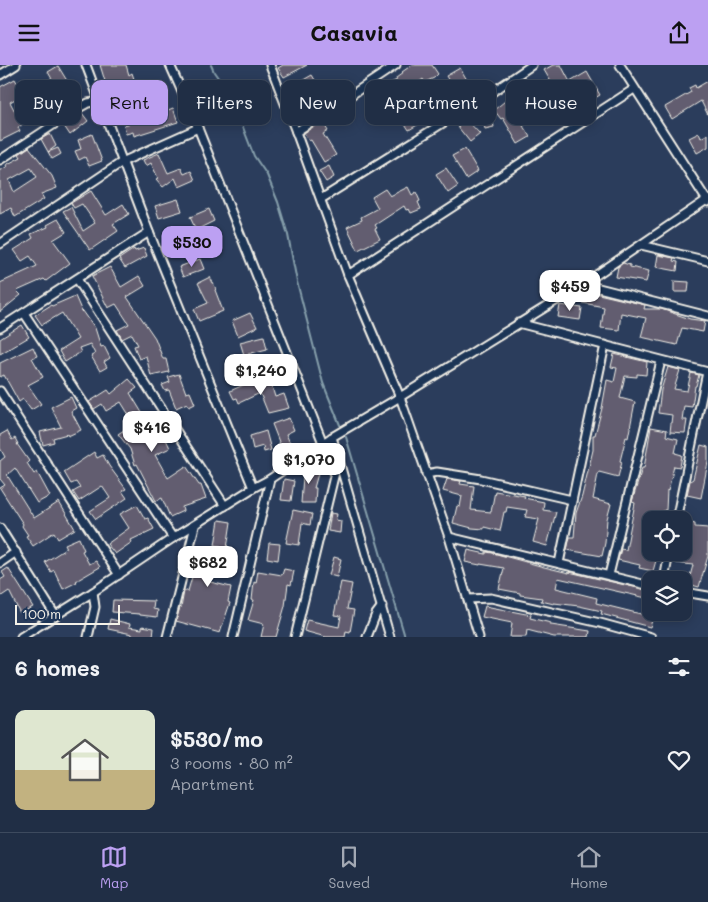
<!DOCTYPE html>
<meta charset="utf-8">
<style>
:root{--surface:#202e45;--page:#28364c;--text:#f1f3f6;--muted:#a2a8b3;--line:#3d4a5e;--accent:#bca0f2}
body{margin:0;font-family:Mali,sans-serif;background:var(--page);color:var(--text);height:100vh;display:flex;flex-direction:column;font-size:19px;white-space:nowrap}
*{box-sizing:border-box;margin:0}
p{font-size:16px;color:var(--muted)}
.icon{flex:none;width:28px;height:28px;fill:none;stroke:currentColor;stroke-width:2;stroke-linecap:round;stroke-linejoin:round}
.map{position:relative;height:572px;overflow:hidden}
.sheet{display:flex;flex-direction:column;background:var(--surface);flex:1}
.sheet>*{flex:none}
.guide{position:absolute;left:15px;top:15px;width:679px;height:45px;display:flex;gap:10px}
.tools{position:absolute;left:642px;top:446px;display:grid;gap:10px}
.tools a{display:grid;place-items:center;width:50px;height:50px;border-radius:10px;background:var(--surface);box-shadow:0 2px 12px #0003,0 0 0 1px var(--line);font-size:25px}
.scale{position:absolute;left:15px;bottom:12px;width:105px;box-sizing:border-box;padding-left:5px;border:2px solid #f4f1e8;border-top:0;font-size:14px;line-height:18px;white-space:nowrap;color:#f4f1e8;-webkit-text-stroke:4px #1d3557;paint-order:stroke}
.price{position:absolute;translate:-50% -42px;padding:0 11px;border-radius:10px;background:#fff;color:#222;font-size:16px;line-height:32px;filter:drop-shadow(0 1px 2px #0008)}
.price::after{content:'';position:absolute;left:50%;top:30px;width:15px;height:11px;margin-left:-8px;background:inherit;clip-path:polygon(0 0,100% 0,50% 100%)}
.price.on{background:var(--accent);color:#111}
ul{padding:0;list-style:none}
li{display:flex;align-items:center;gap:15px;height:125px;padding:0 15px}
li span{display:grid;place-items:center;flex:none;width:140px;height:100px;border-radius:10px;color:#555}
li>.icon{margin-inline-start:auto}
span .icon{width:60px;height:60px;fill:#fffc;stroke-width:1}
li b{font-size:21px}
h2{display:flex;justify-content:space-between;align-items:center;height:60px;padding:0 15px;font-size:21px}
.pill{padding:0 18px;border-radius:10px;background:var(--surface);box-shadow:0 2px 12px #0003,0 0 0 1px var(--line);font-size:18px;line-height:45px}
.pill.on{background:var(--accent);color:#111}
header{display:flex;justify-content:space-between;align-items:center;height:65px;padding:0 15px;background:var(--accent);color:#111;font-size:22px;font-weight:700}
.menu{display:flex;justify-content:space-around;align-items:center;height:70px;border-top:1px solid var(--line);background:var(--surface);font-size:14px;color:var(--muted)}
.menu a{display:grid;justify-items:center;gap:2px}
.menu .on{color:var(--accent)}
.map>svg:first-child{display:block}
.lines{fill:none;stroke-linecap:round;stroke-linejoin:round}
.stream{stroke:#869fab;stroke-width:2}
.building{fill:#625d70;stroke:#f4f1e8;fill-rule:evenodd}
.street-casing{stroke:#f4f1e8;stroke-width:11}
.street{stroke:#1d3557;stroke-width:7}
</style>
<header><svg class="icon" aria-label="menu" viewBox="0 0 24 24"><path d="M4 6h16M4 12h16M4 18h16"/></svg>Casavia<svg class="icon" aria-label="share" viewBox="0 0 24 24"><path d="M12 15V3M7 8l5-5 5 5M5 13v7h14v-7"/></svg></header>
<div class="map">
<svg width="708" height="572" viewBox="0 0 708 572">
<rect width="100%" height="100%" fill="#2b3d5c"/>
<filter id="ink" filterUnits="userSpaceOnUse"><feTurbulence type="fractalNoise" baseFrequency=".02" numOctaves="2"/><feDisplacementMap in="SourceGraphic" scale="10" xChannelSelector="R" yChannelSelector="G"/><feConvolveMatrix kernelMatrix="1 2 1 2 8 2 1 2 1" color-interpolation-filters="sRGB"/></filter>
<g filter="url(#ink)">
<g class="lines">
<g class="stream">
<path d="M211 0 214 7 231 31 254 91 267 110 278 137 288 170 297 217 323 318 340 360"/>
<path d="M346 372 405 572"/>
</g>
</g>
<g class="building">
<path d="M100 0H126L129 10 132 8 135 17 108 26Z"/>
<path d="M283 0H307L284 12 278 3Z"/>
<path d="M412 0H432L438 9 434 13 425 17 423 14 411 23 385 35 379 23 397 15 396 13 403 8 402 7Z"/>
<path d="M553 0H561L570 17 587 7 600 30 588 37 586 33 564 47 566 50 553 57 547 47 523 61 530 72 518 79 503 53 501 54 494 45 520 24 526 32 529 30 535 40 557 27 544 5Z"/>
<path d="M58 1 69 19 72 18 76 28 68 30 70 34 61 37 55 19 53 21 50 16 52 14 48 7Z"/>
<path d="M460 3 467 15 459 19 462 25 450 31 451 34 439 41 428 23 437 18 444 29 453 23 446 11Z"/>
<path d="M312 10 318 20 310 24 314 30 307 34 298 18Z"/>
<path d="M15 14 20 23 26 19 30 26 10 37 22 60 18 62 20 66 0 76V22Z"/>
<path d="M708 16V50L701 36 672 54 665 42 691 27 689 23 695 20 696 23Z"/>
<path d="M405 37 419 59 409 65 395 43Z"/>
<path d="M490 42 494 62 485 64 480 44Z"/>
<path d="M173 43 178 57 134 71 133 67 126 69 124 60 146 54Z"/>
<path d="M82 48 88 56 70 70 64 61Z"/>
<path d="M463 51 480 69 470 77 458 62 459 61 456 56Z"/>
<path d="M322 56 328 66 323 69 336 90 324 97 311 75 309 76 304 68Z"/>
<path d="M699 68 701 73 708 69V82L697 88 689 73Z"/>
<path d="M50 69 56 81 48 87 58 83 61 89 52 94 41 74Z"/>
<path d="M92 69 102 96 89 101 85 92 79 95 75 86 81 84 78 75Z"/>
<path d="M29 82 52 111 57 123 41 129 44 134 15 152 11 143 0 149V105L7 102 6 100 21 92 19 89ZM31 103 37 112 14 127 9 115Z"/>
<path d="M465 84 478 106 466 114 452 91Z"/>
<path d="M159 88 168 108 181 103 184 109 191 106 195 115 179 122 175 113 163 122 156 114 158 113 151 98 146 101 143 95Z"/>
<path d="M329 101 334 112 326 117 319 106Z"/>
<path d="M446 103 458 121 448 128 436 109Z"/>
<path d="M408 122 412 130 416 127 420 136 418 137 421 144 411 148 409 144 406 145 404 141 375 160 377 163 375 164 380 174 358 185 347 162 362 155 361 152 378 143 372 132 385 124 390 131Z"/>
<path d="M91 126 106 150 123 139 129 149 113 159 118 166 90 185 63 146 71 142 83 166 95 158 82 139 74 143 71 138Z"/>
<path d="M178 134 182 146 159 153 155 141Z"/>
<path d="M209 144 214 156 196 165 190 152Z"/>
<path d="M58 154 66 167 53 175 70 198 46 216 44 214 17 226 21 230 0 247V218L37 201 30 191 22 196 14 185 33 173 31 169 48 162 47 160Z"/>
<path d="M192 172 196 182 174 190 170 180Z"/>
<path d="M144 183 147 191 125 203 119 194 134 184 135 186Z"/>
<path d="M658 190 674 193 673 196 678 197 677 206 656 202Z"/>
<path d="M200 194 204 204 183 212 179 202Z"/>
<path d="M623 198 630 200V202L649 206 646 217 616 212 618 202Z"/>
<path d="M110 202 121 222 139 211 145 221 127 232 155 273 163 294H166L169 307 151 311 146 291 139 294 134 281 138 280 132 269 122 274 117 265 129 259 116 239 108 243 92 211Z"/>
<path d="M210 212 216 224 215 225 223 246 199 256 194 244 208 238 198 218Z"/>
<path d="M674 216 689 217 688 227H674Z"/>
<path d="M586 226 645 240 644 244H661L690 254 705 256 703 267 682 263 677 280 641 272 646 253 621 248 619 265 601 263 604 242 583 238Z"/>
<path d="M75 231 82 247 83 246 95 263 101 282 104 281 110 293 104 297 107 302 100 306 91 291 95 289 90 279 79 283 81 287 65 297 59 286 78 274 62 248 42 260 35 250 51 240 52 241Z"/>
<path d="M560 240 582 243 580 255 558 252Z"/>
<path d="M250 248 257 262 238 271 232 256Z"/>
<path d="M22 260 29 272 0 289V274Z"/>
<path d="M264 271 267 284 244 290 240 277Z"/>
<path d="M33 282 37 291 32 293 43 312 28 320 41 339 31 345 23 334 19 337 4 310 0 312V298Z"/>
<path d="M614 289 647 297 646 310 637 309V312L625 311 620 333 635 337 628 373 626 372 620 396 622 397 618 412 599 407 598 409 593 434 611 439 607 454 605 478 602 491 567 485 570 472H574L576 448 582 431 593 385V370H595L602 343 607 315 614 317 617 303 611 302Z"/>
<path d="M668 302 680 305 674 324 687 326 691 308 699 310 696 321H695L692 342 684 341 682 355H687L685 368 670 367 672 350 658 348 661 325Z"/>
<path d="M179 309 186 328 190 327 195 339 189 342 187 338 176 343 169 325 165 326 162 320 170 317 168 312Z"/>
<path d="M129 314 137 323 130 328 147 356 154 353 162 371 164 370 170 383 155 390 168 413 186 401 199 420H201L206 434 182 442 183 446 170 452 162 433 156 436 137 399 135 400 130 384 118 369 134 358 121 337 106 346 102 339 94 344 89 337 108 325 111 329Z"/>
<path d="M270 315 275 332 284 329 289 343 268 348 260 328 239 338 237 333 234 334 230 326 250 317 252 320Z"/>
<path d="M71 332 76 343 71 346 81 365 68 371 67 369 53 373 54 377 43 380 40 367 61 362 51 342Z"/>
<path d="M289 353 294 365 286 369 290 378 281 382 272 359Z"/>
<path d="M651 362 667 365 666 371 678 374 675 388 682 390 680 402 674 401 668 426 667 425 666 445H664L663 455H651V490L657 492 653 506 639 503 640 500 618 495 621 484 626 485 635 438 632 437 642 403H644Z"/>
<path d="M7 366 12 375 15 373 18 379H17L29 396 27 398 34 409 37 407 50 431 37 438 15 403 7 410 34 453 59 437 75 464 58 474 54 467 33 481 26 471 28 470 22 461 23 459 0 423 5 420 0 414V396L5 392 0 383V370Z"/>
<path d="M266 366 271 385 264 387 263 381 253 384 250 371Z"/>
<path d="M701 380 708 382V397L701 433 687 430 690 416 693 414Z"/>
<path d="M94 387 97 393 103 390 109 401 126 424 122 426 127 433 96 454 90 446 110 433 102 421 79 436 73 427 80 423 76 417 71 419 64 407Z"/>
<path d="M305 401 319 405 314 423H316L315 438H301L303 411Z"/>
<path d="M284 414 294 416 291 436 281 435Z"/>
<path d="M447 414 461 416 460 419 474 421 471 445 491 447 495 426 525 431 524 433 544 437 543 445 556 447 547 481 533 477 539 454 525 452 527 445 507 442 506 447H504L500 466 484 462V464L472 463 453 458 457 441 460 442 462 431 443 426Z"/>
<path d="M137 440 145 454 148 453 154 464 131 475 132 477 115 489 107 479 129 463 120 449Z"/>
<path d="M293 445 312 449 310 460 302 458 299 480 286 478Z"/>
<path d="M331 448 337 449 336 455 341 456 340 468 328 466Z"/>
<path d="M219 455 231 457 226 490 235 492 233 504 211 499 206 516 231 522 228 537 230 538 220 568 176 556 180 542 181 543 184 526H188L192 512 188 511 196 483 207 487 206 491 218 494 221 481 215 480Z"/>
<path d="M684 456 695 459V462L708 463V491L699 522 688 519 693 500 676 498 677 488H684Z"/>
<path d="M79 473 84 485 82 486 89 499 96 496 100 502 76 516 77 517 63 524 54 505 51 507 45 497 67 483 65 479Z"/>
<path d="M269 478 280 479 278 495 267 493Z"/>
<path d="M468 485 486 489V487L493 488 544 502 569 508V507L651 526V534L558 513 556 523 597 533 596 538 653 552 650 562 601 549 602 546 579 541 554 538V539L541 536 542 533 520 530V528L499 524 504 503 480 499V500L465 497Z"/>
<path d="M334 492 341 494 337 512 329 510Z"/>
<path d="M8 503 33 542 20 548 9 526 0 532V515L5 512 2 507Z"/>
<path d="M284 504 294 506 291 520 288 519 285 541 276 572H261L264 559 248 555 254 535H252L254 517 256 518 258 506 282 510Z"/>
<path d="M341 517 352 519 347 544 354 545 350 567 346 566 345 572H326L304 566 307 555 339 562 341 551 334 550Z"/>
<path d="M113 535 154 536 153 544 158 545 157 552 140 550V549L112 547Z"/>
<path d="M485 541 531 550 530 553 551 558V560L590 566 589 572H554L527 565 526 572H510L512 558 482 552Z"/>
<path d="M110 554 130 559 129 562 142 564V561L154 563 153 572H132V569L108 564Z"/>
</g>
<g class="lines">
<g class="street-casing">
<g id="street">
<path d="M86 0 149 167 253 423"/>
<path d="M170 0 198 63 323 378"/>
<path d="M270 0 296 67 348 210 400 332 449 472 479 572"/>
<path d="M620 0 708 137"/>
<path d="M0 10 16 0"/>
<path d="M296 67 396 0"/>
<path d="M0 95 79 43 88 38 100 36"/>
<path d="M321 134 491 28 532 0"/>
<path d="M0 179 122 97 198 63"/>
<path d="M641 180 708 196"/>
<path d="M348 210 634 24"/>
<path d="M77 214 225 441"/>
<path d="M583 219 708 251"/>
<path d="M24 248 173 473"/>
<path d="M518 258 708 307"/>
<path d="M0 263 149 167"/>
<path d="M0 326 119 510"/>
<path d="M332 372 390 572"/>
<path d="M426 409 437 407 481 414 572 435"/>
<path d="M676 455 707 307"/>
<path d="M0 463 55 550"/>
<path d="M449 472 651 521"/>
<path d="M0 498 16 487"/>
<path d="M559 498 605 280"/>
<path d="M609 510 661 296"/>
<path d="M664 515 669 488"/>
<path d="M684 527 708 531"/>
<path d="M468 534 491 533 600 558 651 572"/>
<path d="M21 572 93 527 173 473 253 423 270 414 332 372 400 332 583 219 708 134"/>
<path d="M88 572 95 542 93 527"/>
<path d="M167 572 195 461"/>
<path d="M233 572 270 414"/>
<path d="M295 572 338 395"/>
<path d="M367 572 376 549 382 541"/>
</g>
</g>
<use href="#street" class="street"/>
</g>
</g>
</svg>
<div class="tools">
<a><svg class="icon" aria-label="locate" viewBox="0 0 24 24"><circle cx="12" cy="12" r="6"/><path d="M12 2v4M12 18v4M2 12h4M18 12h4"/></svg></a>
<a><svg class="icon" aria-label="layers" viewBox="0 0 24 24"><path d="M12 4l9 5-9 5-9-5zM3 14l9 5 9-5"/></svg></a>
</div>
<div class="scale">100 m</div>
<b class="price on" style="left:192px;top:203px">$530</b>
<b class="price" style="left:570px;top:247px">$459</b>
<b class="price" style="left:261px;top:331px">$1,240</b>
<b class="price" style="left:152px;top:388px">$416</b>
<b class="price" style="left:309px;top:420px">$1,070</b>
<b class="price" style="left:208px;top:523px">$682</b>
<div class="guide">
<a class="pill">Buy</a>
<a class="pill on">Rent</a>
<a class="pill">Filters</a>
<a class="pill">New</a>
<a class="pill">Apartment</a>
<a class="pill">House</a>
</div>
</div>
<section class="sheet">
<h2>6 homes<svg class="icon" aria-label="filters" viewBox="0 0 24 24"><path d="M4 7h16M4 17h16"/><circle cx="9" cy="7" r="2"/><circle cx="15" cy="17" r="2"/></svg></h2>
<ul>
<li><span style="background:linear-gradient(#dfe7d0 60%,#c2b280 0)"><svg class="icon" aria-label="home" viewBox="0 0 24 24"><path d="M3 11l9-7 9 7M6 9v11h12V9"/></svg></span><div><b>$530/mo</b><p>3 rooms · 80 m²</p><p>Apartment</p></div><svg class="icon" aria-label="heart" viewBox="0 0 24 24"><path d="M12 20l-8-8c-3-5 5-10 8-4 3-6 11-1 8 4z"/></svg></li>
</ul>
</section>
<nav class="menu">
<a class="on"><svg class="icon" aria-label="map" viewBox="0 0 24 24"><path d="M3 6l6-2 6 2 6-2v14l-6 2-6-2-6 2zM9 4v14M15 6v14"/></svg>Map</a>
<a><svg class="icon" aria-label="saved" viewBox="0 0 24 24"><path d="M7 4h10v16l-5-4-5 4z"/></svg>Saved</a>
<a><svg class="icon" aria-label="home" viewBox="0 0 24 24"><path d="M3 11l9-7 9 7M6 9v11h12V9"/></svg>Home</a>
</nav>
